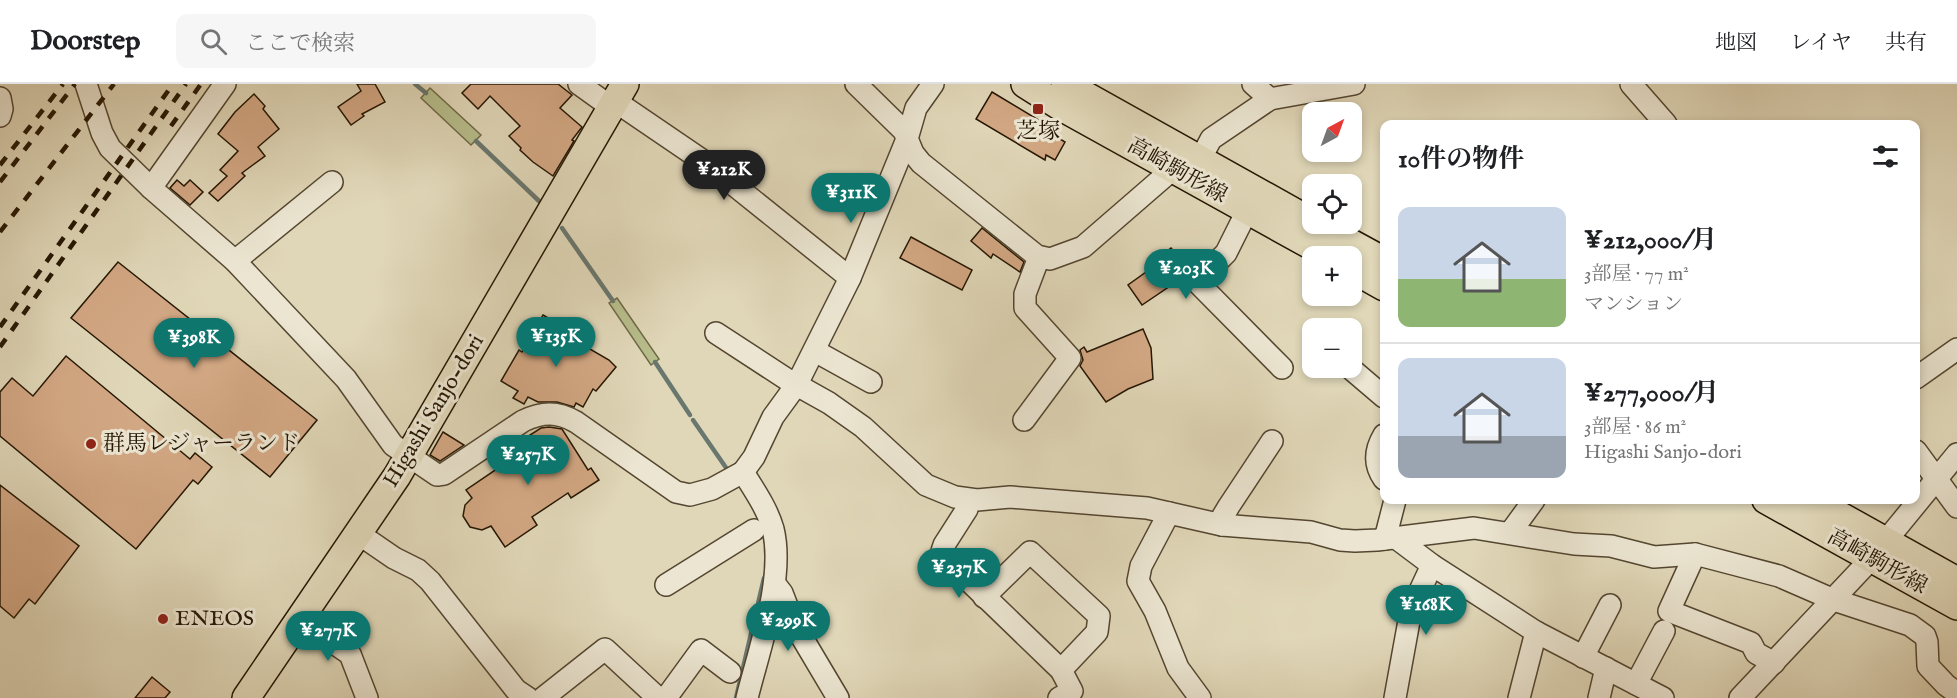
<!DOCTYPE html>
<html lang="ja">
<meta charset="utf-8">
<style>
:root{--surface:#fff;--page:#f6f6f6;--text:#202124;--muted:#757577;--line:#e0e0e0;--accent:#0f766e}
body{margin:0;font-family:"IM FELL English","Noto Serif JP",serif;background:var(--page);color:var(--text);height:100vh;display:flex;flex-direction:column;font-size:22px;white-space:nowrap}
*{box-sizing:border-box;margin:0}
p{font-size:20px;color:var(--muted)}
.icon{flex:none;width:33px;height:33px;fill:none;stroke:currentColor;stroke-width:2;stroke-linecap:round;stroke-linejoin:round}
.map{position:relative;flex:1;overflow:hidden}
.drawer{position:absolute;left:1380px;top:36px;width:540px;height:384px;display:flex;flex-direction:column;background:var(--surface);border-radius:12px;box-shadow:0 3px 9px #0003}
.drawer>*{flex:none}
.needle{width:39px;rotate:41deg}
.buttons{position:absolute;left:1302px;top:18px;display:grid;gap:12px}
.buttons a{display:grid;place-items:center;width:60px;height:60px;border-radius:12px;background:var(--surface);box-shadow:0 3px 9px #0003;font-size:30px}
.price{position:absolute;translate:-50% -51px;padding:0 14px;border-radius:21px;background:var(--accent);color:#fff;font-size:20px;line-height:39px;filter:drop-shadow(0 2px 3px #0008)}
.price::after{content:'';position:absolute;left:50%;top:36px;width:18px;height:14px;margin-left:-9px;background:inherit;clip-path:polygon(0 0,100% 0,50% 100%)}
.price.selected{background:#222;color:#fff}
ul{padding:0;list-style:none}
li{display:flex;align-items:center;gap:18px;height:150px;padding:0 18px}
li+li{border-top:2px solid var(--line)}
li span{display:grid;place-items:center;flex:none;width:168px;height:120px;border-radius:12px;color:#555}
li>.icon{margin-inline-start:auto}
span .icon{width:72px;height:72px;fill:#fffc;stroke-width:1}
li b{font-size:26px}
h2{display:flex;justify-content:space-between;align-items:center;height:72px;padding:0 18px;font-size:26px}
header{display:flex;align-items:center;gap:36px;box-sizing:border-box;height:84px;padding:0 30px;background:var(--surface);border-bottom:2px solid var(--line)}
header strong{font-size:28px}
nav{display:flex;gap:33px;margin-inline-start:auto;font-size:21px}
.search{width:420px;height:54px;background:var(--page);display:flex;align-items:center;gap:15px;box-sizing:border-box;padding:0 21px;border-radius:12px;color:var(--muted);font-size:22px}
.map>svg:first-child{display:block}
.green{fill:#b7bd8b;stroke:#6e6a47;stroke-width:1.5}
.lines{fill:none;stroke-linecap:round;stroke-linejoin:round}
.stream{stroke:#69776e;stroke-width:4.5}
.building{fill:#d2a783;stroke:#251603;stroke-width:1.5}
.minor-casing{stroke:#544630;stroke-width:24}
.major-casing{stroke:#251603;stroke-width:30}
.minor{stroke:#ebe5d1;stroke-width:21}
.major{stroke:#e0d7b8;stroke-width:27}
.rail{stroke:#251603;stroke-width:4.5;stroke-dasharray:10 10;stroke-linecap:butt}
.poi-dot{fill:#8f2418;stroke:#ebe5d1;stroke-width:2}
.labels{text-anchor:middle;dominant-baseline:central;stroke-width:6;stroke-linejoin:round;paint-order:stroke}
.poi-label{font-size:22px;fill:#251603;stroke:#ebe5d1;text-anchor:start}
.street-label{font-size:22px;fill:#251603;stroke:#ebe5d1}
</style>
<header>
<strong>Doorstep</strong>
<div class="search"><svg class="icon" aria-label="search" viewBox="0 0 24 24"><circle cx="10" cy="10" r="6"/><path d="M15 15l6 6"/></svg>ここで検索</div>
<nav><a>地図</a><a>レイヤ</a><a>共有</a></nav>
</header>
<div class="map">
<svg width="1957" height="614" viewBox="0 0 1957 614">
<rect width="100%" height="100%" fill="#e0d7b8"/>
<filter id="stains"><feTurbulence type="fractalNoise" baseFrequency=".00333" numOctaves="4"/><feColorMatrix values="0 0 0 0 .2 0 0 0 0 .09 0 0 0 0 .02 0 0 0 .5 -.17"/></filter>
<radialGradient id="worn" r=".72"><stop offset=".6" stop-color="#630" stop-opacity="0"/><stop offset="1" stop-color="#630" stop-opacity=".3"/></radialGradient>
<g class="green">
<path d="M430 4 481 51 471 61 421 14Z"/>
<path d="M617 214 659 275 651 281 609 219Z"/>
</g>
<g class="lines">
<g class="stream">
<path d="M415 0 426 9"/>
<path d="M476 57 539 117"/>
<path d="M562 144 613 217"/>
<path d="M655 278 690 331"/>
<path d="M693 336 729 388"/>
<path d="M736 614 764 494"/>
</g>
</g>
<g class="building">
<path d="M357 0H375L385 18 362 30 364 32 351 41 338 23 361 7Z"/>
<path d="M471 0H558L572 11 560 24 582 43 572 56 574 57 553 92 533 78 520 66 521 64 509 52 520 42 490 12 478 25 462 9Z"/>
<path d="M992 8 1055 46 1052 50 1065 58 1055 76 1046 71 1045 76 976 35Z"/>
<path d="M254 10 265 22 263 25 279 45 258 63 265 72 242 89 245 92 218 117 209 109 227 92 220 86 238 67 218 50 235 28Z"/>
<path d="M177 96 184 102 190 96 203 108 190 121 170 104Z"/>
<path d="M982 144 1024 178 1020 188 993 170 991 174 971 157Z"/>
<path d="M911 153 972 186 962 206 900 174Z"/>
<path d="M1171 164 1188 185 1172 198 1173 200 1142 221 1128 201 1160 178 1157 175Z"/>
<path d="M118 178 317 336 270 393 71 234Z"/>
<path d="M543 231 567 245 564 250 609 276 616 283 596 307 593 305 583 323 576 319 574 323 557 318H538L528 313 524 320 513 314 518 307 501 297 519 266 522 268Z"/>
<path d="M1143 245 1151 264 1153 295 1128 305 1106 318 1080 282 1083 276 1080 266 1084 263 1087 268Z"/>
<path d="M66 272 190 375 195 369 212 383 198 400 193 396 136 465 0 352V308L12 294 33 312Z"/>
<path d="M549 343 562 345 588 386 591 384 599 396 571 414 568 409 532 433 537 441 505 463 491 442 482 446 470 443 463 432 465 421 472 414 466 406 535 359 530 351 541 344Z"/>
<path d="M443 348 464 361 440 377 430 371Z"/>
<path d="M0 401 79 462 35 520 29 515 14 534 0 522Z"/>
<path d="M152 593 170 608 165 614H135Z"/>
</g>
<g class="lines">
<g class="minor-casing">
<g id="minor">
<path d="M86 0 102 49 110 64 151 104 235 177 346 295 393 361 437 391 444 390 523 337C542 328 557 327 576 338L676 408 690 411 712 405 743 388 754 373 773 333 797 300 850 194 907 55 916 24 933 0"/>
<path d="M579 0 611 23"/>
<path d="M856 0 904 47 913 69 921 79 1037 172 1050 175 1083 163 1173 85"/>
<path d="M1253 0 1270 15"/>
<path d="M1631 0 1666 40"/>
<path d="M0 14 2 25 0 32"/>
<path d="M615 17 709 81 850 194"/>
<path d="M1200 76 1211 55 1270 15 1354 0"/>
<path d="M151 104 225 0"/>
<path d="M1247 127 1226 169 1199 196V200L1282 284"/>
<path d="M235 177 332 98"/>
<path d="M716 249 788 296 829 319 863 343 926 401 955 413 977 416 1010 413 1147 424 1222 441 1311 448 1340 456 1355 457 1377 456 1474 444 1574 460 1611 462 1654 473 1695 470 1779 492 1834 516 1910 541 1925 552 1927 558 1928 582 1946 601 1957 609"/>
<path d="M815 267 871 298"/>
<path d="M1350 284 1384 313"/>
<path d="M1916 294 1957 265"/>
<path d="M1024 336 1070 274 1025 224V210L1039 173"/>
<path d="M1384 351C1375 366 1374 381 1384 395"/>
<path d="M1916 367 1957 423"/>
<path d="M743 388C754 406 767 424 773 445 785 493 759 566 747 614"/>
<path d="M968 416 967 425 944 461 942 467 943 472 1061 586 1072 607 1059 614"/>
<path d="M1169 429 1141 482 1138 497 1155 527 1178 584 1200 614"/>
<path d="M1222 441 1223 432 1229 422 1272 357"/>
<path d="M1510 449 1534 416"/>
<path d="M359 450 394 474 418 486 430 497 516 606 528 614"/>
<path d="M1396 454 1432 481 1536 548 1663 614"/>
<path d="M1385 455 1395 416"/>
<path d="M1695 470 1669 527 1751 559 1756 569 1774 579"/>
<path d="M775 500 782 509 794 540 838 614"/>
<path d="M666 501 754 446"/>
<path d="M984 513 1030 468 1099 532 1097 548 1061 586"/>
<path d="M299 535 350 570 367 614"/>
<path d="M1583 573 1610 521"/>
<path d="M1636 600 1664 547"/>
<path d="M543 614 605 565 658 614"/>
<path d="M666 614 701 566 730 588"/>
<path d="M1395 614 1411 526 1432 481"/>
<path d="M1519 614 1536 548"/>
<path d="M1599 614 1606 584"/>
<path d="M1740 614 1871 475 1957 370"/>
</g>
</g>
<g class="major-casing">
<g id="major">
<path d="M1025 0 1063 24 1330 172"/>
<path d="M1065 0 1312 138"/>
<path d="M1316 140 1384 177"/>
<path d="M1352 185 1384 203"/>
<path d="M1766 416 1957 522"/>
<path d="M1812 416 1957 497"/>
<path d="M246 614 397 392 625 0"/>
</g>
</g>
<use href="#minor" class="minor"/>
<use href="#major" class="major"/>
<g class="rail">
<path d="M171 42 201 0"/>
<path d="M0 81 63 0"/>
<path d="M0 98 75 0"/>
<path d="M0 148 114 0"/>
<path d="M0 243 173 0"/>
<path d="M0 263 186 0"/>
</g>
</g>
<g class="poi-dot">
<rect x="1032" y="19" width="12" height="12" rx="3"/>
<circle cx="91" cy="360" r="6"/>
<circle cx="163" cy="535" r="6"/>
</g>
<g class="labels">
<g class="poi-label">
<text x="1038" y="48" text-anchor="middle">芝塚</text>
<text x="103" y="360">群馬レジャーランド</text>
<text x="175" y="535">ENEOS</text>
</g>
<g class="street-label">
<text transform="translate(1177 87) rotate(29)">高崎駒形線</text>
<text transform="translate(434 327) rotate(-59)">Higashi Sanjo-dori</text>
<text transform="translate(1877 478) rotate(29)">高崎駒形線</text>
</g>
</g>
<rect width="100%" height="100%" filter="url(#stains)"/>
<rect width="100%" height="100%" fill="url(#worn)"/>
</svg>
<div class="buttons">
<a><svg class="needle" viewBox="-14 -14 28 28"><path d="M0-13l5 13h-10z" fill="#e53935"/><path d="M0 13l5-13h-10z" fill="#757577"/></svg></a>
<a><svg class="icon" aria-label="locate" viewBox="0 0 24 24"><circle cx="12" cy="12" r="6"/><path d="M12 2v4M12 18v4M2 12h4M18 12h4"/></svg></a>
<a>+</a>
<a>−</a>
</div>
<b class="price selected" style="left:724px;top:117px">¥212K</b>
<b class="price" style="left:851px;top:140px">¥311K</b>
<b class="price" style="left:1186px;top:216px">¥203K</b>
<b class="price" style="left:556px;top:284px">¥135K</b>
<b class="price" style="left:194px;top:285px">¥398K</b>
<b class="price" style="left:528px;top:402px">¥257K</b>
<b class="price" style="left:959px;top:515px">¥237K</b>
<b class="price" style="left:1426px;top:552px">¥168K</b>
<b class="price" style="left:788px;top:568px">¥299K</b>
<b class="price" style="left:328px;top:578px">¥277K</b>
<section class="drawer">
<h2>10件の物件<svg class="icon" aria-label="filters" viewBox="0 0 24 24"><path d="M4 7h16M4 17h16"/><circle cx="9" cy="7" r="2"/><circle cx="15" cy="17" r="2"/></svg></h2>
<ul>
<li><span style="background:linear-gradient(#c9d6e8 60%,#8fb573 0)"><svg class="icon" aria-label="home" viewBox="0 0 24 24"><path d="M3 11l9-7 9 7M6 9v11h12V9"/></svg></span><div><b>¥212,000/月</b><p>3部屋 · 77 m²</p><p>マンション</p></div></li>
<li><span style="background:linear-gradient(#c9d6e8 65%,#9aa5b1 0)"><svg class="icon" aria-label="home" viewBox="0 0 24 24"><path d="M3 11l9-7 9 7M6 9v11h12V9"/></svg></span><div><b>¥277,000/月</b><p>3部屋 · 86 m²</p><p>Higashi Sanjo-dori</p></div></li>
</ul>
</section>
</div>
